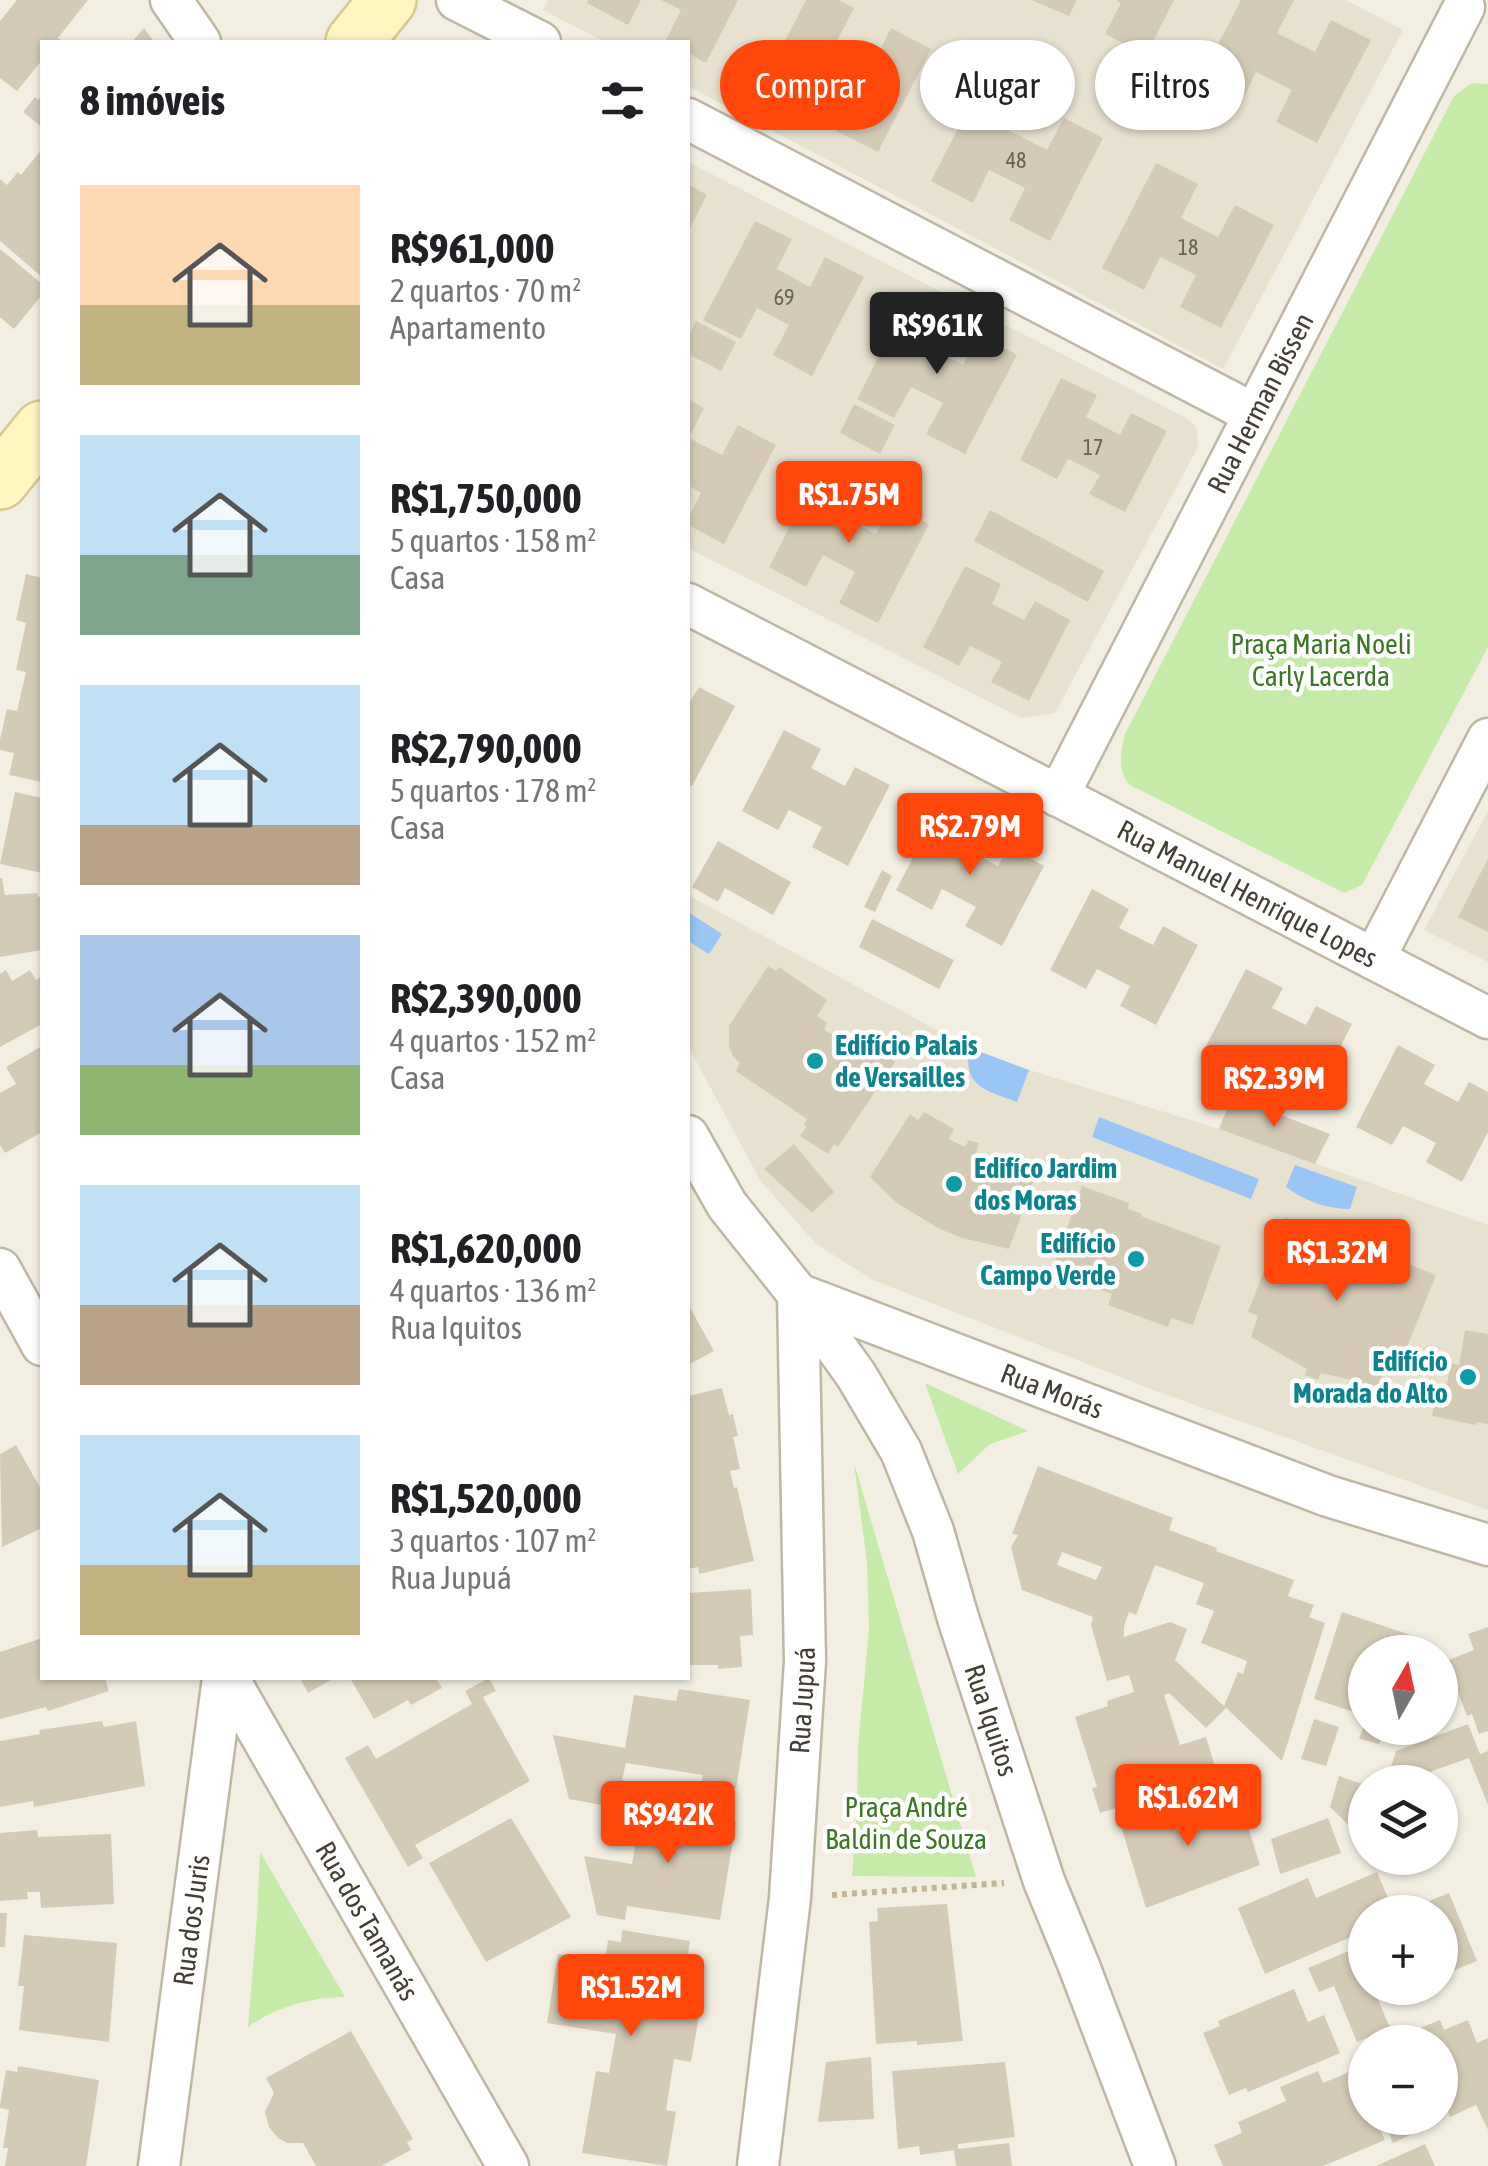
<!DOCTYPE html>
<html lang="pt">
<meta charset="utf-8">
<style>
:root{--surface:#fff;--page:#f2f2f2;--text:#202124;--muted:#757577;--accent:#ff470c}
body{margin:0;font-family:"Asap Condensed",sans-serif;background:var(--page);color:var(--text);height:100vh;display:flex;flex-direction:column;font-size:38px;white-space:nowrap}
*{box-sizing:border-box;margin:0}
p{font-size:32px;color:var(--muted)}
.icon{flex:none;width:55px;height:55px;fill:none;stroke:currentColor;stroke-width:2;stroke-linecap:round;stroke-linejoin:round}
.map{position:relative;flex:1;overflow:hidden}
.drawer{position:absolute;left:40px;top:40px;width:650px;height:1640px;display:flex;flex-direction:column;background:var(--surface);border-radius:0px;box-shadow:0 2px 8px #0004}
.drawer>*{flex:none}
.banner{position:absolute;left:720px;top:40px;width:618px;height:90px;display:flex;gap:20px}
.needle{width:65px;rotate:9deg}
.fabs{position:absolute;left:1348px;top:1635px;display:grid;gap:20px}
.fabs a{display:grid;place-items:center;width:110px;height:110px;border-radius:50%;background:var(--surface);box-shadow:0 2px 8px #0004;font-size:50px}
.price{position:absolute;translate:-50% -85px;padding:0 22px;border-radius:10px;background:var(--accent);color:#fff;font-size:32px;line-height:65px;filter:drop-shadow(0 2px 5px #0008)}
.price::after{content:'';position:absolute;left:50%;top:60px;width:30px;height:22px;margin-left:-15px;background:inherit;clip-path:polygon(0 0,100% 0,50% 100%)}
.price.active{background:#222;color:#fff}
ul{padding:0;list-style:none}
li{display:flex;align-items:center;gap:30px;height:250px;padding:0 40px}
li span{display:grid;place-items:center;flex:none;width:280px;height:200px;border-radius:0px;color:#555}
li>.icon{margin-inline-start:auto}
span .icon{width:120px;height:120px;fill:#fffc;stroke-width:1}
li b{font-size:42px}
h2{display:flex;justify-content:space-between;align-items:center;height:120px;padding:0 40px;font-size:42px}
.tag{padding:0 35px;border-radius:45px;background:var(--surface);box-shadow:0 2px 8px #0004;font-size:35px;line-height:90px}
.tag.active{background:var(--accent);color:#fff}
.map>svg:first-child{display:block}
.residential{fill:#e7e1cf}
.green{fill:#c6eaa7}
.water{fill:#99c6f4}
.building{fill:#d4cbb6;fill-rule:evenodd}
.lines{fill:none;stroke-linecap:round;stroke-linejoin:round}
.street-casing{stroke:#beb7a4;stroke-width:45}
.secondary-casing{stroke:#d5c98e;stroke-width:60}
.path{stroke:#c1b594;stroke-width:6;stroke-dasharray:5 5;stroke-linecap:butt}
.street{stroke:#fff;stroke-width:40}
.secondary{stroke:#fff5bf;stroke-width:55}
.culture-dot{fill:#0f9aa8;stroke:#fff;stroke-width:4}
.labels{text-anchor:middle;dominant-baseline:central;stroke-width:9;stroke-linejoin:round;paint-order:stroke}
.number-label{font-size:22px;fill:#686253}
.street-label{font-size:28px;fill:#443f32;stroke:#fff}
.park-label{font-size:28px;fill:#3b7823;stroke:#fff}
.culture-label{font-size:28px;font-weight:bold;fill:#0d838f;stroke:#fff;text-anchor:start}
</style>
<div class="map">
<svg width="1488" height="2166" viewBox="0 0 1488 2166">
<rect width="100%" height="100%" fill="#f2efe2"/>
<g class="residential">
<path d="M548 0H1346L1403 30 1223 369 688 86V42H605L543 10Z"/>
<path d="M688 162 1138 393 1188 419 1197 428 1198 447 1055 713 1021 718 688 548Z"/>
<path d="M1488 811V962L1424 930Z"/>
<path d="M688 895 970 1048 1023 1068 1219 1129 1488 1225V1510L1156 1391 873 1280 816 1244 760 1180 688 1046Z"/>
</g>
<g class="green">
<path d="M1472 83 1488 84V647L1362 885 1344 893 1130 785C1116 769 1121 753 1125 734L1454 96Z"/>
<path d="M925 1383 1028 1431 990 1444 958 1474Z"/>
<path d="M854 1463 976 1877 852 1876 857 1810 858 1746 869 1630 867 1562Z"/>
<path d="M260 1852 345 1997C311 1997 276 2007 248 2027L257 1918Z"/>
</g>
<g class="water">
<path d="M688 912 722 934 709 954 688 941Z"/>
<path d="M970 1048 1029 1070 1017 1102C988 1091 961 1087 970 1048Z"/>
<path d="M1099 1117 1259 1179 1251 1199 1092 1137Z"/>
<path d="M1295 1165 1357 1187 1350 1209C1326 1209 1305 1201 1286 1187Z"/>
</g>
<g class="building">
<path d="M17 0H88L58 38 63 42H42V60L17 91 0 78V21Z"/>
<path d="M588 0H641L628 25 587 3Z"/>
<path d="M661 0H738L706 63 688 53V42H665L681 10Z"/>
<path d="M806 0H839L854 8 837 41 875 61 891 28 931 49 878 152 836 131 853 99 817 80 800 113 759 92Z"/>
<path d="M1031 0H1077L1069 16Z"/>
<path d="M1116 0H1174L1146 55 1105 34 1121 3Z"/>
<path d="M1241 0H1294L1277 33 1315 52 1331 20 1371 40 1317 143 1276 122 1292 90 1256 72 1240 105 1198 83Z"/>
<path d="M144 28 154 42H132Z"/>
<path d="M985 76 1026 98 1010 131 1047 150 1064 118 1103 138 1050 241 1009 220 1025 188 989 170 973 203 931 181Z"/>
<path d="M42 95V127L23 112 35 97 38 100Z"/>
<path d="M42 149V277L0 241V179L7 185 18 172 21 175Z"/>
<path d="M1156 163 1198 184 1181 218 1218 237 1235 205 1274 225 1221 328 1180 307 1196 275 1160 257 1144 290 1102 268Z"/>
<path d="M688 184 707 195 688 232Z"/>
<path d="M755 221 792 239 777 269 810 287 825 257 864 277 812 376 773 355 789 325 757 308 741 339 703 320Z"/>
<path d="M0 249 42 284V295L14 329 0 317Z"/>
<path d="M908 299 945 319 930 348 963 365 979 335 1017 355 965 454 926 434 943 403 911 387 894 418 857 399Z"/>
<path d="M696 321 736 342 721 371 688 354V338Z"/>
<path d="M1061 378 1097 395 1086 417 1120 435 1131 413 1167 431 1125 512 1089 494 1100 475 1068 459 1057 479 1020 460Z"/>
<path d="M688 399 704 408 689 438 722 455 738 425 776 445 724 544 688 525V519L701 493 688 485Z"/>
<path d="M854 404 895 425 880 454 840 433Z"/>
<path d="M820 468 858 488 843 517 876 534 891 504 929 524 878 623 839 603 855 572 823 555 806 587 769 567Z"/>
<path d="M990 510 1104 571 1088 602 974 541Z"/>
<path d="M965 566 1001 584 992 604 1024 620 1035 601 1070 620 1029 701 991 682 1002 662 970 646 959 666 923 647Z"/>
<path d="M26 574 42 578V782L9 775 14 753 0 750V739L7 709 17 711 26 672 16 670 26 623 16 620Z"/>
<path d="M699 687 735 706 692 786 688 784V705Z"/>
<path d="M784 730 821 749 811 768 845 786 855 767 890 785 848 866 812 847 822 827 789 810 778 830 742 811Z"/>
<path d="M15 792 42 798V873L0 864Z"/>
<path d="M938 810 975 829 964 848 998 866 1008 846 1044 866 1002 946 965 926 976 907 942 889 932 910 896 890Z"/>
<path d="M718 841 791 882 773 915 725 888 718 902 692 887Z"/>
<path d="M1488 859V932L1458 917Z"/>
<path d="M882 870 892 876 875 912 864 907Z"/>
<path d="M0 878H2L5 895 37 893 38 897 42 896V950L0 957Z"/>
<path d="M1092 889 1129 909 1119 928 1153 945 1163 926 1198 945 1156 1025 1120 1006 1130 986 1097 969 1086 989 1050 970Z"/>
<path d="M872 919 954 960 939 989 859 947Z"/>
<path d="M768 966 776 971 779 967 827 1000 817 1016 827 1023 824 1029 863 1055 865 1051 876 1058 881 1052 895 1062 838 1147 834 1144 828 1154 800 1136 806 1127 804 1125 807 1119 736 1071 740 1063 733 1056 729 1046V1026Z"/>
<path d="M1246 969 1283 988 1272 1008 1306 1025 1316 1006 1352 1024 1310 1106 1273 1086 1284 1066 1250 1050 1240 1069 1204 1050Z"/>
<path d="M6 970 12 981 30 970 36 980 42 976V1024L0 1047V974Z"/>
<path d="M1398 1045 1435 1065 1424 1084 1458 1102 1469 1082 1488 1092V1132L1462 1182 1426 1162 1436 1143 1403 1126 1392 1145 1356 1127Z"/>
<path d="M42 1046V1123L39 1125 42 1132 5 1153 0 1145V1093L16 1084 6 1067Z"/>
<path d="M1232 1096 1330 1134 1315 1164 1219 1129Z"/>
<path d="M924 1112 954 1129 949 1139 965 1147 969 1140 979 1143 976 1154 994 1161 996 1155 1026 1165 1024 1174 1034 1179 1009 1249 962 1238 940 1229 897 1203 870 1177 910 1114 918 1120Z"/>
<path d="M794 1144 834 1192 812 1213 764 1169Z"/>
<path d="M1082 1186 1129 1203 1128 1209 1142 1214 1141 1216 1221 1246 1193 1325 1171 1318 1168 1327 1108 1305 1112 1294 1051 1272Z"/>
<path d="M1285 1217 1336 1237 1338 1231 1386 1249 1383 1254 1436 1275 1399 1367 1387 1363 1378 1386 1321 1373 1318 1380 1305 1375 1307 1369 1251 1337 1258 1316 1248 1312Z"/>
<path d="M688 1304 714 1351 688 1365Z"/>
<path d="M1465 1330 1488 1334V1424L1477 1422 1476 1425 1432 1416 1437 1388 1446 1389 1451 1363 1459 1365Z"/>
<path d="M722 1388 729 1415 733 1414 738 1436 733 1437 740 1469 730 1471 734 1488 737 1487 754 1561 699 1574 698 1567 688 1569V1396Z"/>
<path d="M16 1445 42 1491V1528L2 1547 0 1454Z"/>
<path d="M1038 1466 1173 1518 1169 1530 1217 1548 1216 1551 1294 1580 1288 1596 1314 1605 1309 1617 1325 1623 1282 1761 1224 1706 1238 1672 1243 1674 1247 1661 1201 1643 1214 1611 1196 1604 1204 1583 1155 1565 1136 1615 1129 1612 1124 1627V1637L1170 1622 1187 1629 1175 1660 1226 1708 1206 1728 1169 1693 1164 1695 1180 1745 1206 1737 1218 1776 1100 1813 1092 1788 1097 1787 1075 1717 1108 1706 1107 1701 1134 1692 1129 1675 1107 1681 1091 1625 1093 1617 1022 1590 1011 1547 1018 1535 1012 1534ZM1062 1552 1102 1567 1096 1580 1057 1565Z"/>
<path d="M751 1589 753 1635 740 1636 742 1667 718 1669V1665H688V1593Z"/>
<path d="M1342 1612 1422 1639 1417 1652H1365V1707L1357 1704 1354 1712 1314 1699Z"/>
<path d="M1488 1627V1731L1479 1734 1472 1714 1467 1716 1446 1661 1474 1650 1468 1634Z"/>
<path d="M42 1638V1678H105L109 1691 48 1711 46 1707 0 1719V1652Z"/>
<path d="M300 1678H334L308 1693Z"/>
<path d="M350 1678H436L442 1688 411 1705 408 1700 374 1719Z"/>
<path d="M489 1678 496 1691 483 1697 530 1781 415 1845 423 1858 408 1867 345 1758 368 1745 376 1759 472 1704 465 1691Z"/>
<path d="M679 1689 750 1700 736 1789 701 1784 703 1775 626 1763 622 1780 633 1782 629 1810 569 1799 553 1735 625 1748 634 1695 676 1701Z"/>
<path d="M1314 1719 1339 1727 1326 1766 1301 1759Z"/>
<path d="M102 1721 104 1727 136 1721 145 1786 34 1807 33 1801 0 1807V1741L40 1734 39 1730Z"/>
<path d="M1468 1724 1480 1754 1488 1751V1805L1469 1758 1424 1774 1427 1782H1386L1396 1751Z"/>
<path d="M1363 1728H1385L1379 1744 1359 1739Z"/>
<path d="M1339 1776 1365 1785V1841L1330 1807Z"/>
<path d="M1239 1798 1260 1865 1146 1908 1120 1823 1177 1805 1180 1817Z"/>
<path d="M678 1800 704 1804 702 1816 736 1822 720 1920 627 1906 625 1920 597 1915 584 1856 632 1864 642 1805 677 1811Z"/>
<path d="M511 1818 571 1917 486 1962 429 1863Z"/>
<path d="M1328 1818 1341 1853 1280 1874 1271 1839Z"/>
<path d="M37 1830 38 1837 111 1834 114 1904 41 1908 40 1892H27L28 1899 0 1901V1833Z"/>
<path d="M1377 1872 1394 1912H1365V1931L1265 1974 1238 1908 1308 1878 1316 1898Z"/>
<path d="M1449 1893 1477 1961 1440 1976V1912H1401Z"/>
<path d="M947 1904 963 2041 917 2045V2041L876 2044 869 1922 878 1921 877 1908Z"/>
<path d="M0 1913H7L5 1947H0Z"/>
<path d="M622 1930 690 1941 682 1990 703 1993 691 2062 674 2059 666 2110 676 2112 667 2166 582 2153 596 2071 609 2073 616 2034 547 2023 558 1954 605 1962 608 1940 621 1942Z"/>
<path d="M24 1935 117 1943 109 2042 19 2030 24 1986H18Z"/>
<path d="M1356 1948 1358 1952 1365 1948V1988H1373L1390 2028 1357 2042 1334 1986 1319 1992 1308 1968Z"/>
<path d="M1294 1989 1308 2022 1324 2015 1340 2053 1248 2092 1246 2088 1229 2095 1203 2033 1220 2026 1218 2021Z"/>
<path d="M1440 2020 1444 2030 1468 2020 1477 2043 1488 2038V2130L1476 2105 1450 2117 1440 2092V2042H1386Z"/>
<path d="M351 2031 413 2139 407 2142 411 2150 381 2166H316L303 2143H287L278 2138 269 2127 265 2112 274 2093 266 2078Z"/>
<path d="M871 2057 874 2119 818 2122 826 2062Z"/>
<path d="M1005 2062 1015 2137 958 2144V2149L1009 2143 1012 2166H956L954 2150 920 2155 919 2146 898 2149 892 2071Z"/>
<path d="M18 2066 99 2080 86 2166H5L8 2148H3L9 2110 0 2108V2105L6 2070 17 2072Z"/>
<path d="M1354 2070 1365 2094V2118H1375L1385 2140 1323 2166H1223L1214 2145 1242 2133 1238 2122 1286 2101 1280 2087 1318 2071 1323 2083Z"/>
<path d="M1411 2118 1417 2132 1393 2143 1387 2128Z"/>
<path d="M1425 2144 1435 2166H1376Z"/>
</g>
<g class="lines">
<g class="street-casing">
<g id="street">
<path d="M171 0 200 42"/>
<path d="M457 0 540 42"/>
<path d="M688 119 1254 414"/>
<path id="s1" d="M688 604 1488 1018"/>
<path id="s2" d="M1058 796 1464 7"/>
<path d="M1374 959 1488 739"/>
<path id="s3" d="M688 1136 727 1205 798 1294 1328 1496 1488 1545"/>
<path d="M0 1269 42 1345"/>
<path id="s4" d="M798 1294 856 1375 901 1451 933 1531 958 1618 1044 1881 1079 1966 1155 2166"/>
<path id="s5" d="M228 1678 508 2166"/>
<path id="s6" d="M159 2166 223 1678"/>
<path id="s7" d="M758 2166 790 1898 805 1661 798 1294"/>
</g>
</g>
<g class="secondary-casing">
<g id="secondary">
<path d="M354 42 388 0"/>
<path d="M0 481 42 429"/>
</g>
</g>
<path class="path" d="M832 1895 1004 1883"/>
<use href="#street" class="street"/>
<use href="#secondary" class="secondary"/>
</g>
<g class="culture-dot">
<circle cx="815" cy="1061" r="10"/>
<circle cx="954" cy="1184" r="10"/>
<circle cx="1136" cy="1259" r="10"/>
<circle cx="1468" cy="1377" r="10"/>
</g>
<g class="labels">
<g class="number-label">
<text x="1016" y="160">48</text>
<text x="1188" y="247">18</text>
<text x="784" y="297">69</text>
<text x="1093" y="447">17</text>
</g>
<g class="street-label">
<text stroke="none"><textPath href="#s2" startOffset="442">Rua Herman Bissen</textPath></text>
<text stroke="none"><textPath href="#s1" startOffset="630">Rua Manuel Henrique Lopes</textPath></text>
<text stroke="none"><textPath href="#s3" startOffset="465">Rua Morás</textPath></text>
<text stroke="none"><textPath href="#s7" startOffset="468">Rua Jupuá</textPath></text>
<text stroke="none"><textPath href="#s4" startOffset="472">Rua Iquitos</textPath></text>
<text stroke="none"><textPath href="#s6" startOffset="248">Rua dos Juris</textPath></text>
<text stroke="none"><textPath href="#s5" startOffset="280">Rua dos Tamanás</textPath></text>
</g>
<g class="park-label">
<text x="1321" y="644">Praça Maria Noeli<tspan x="1321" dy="32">Carly Lacerda</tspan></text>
<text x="906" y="1807">Praça André<tspan x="906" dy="32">Baldin de Souza</tspan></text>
</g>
<g class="culture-label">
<text x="835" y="1045">Edifício Palais<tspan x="835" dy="32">de Versailles</tspan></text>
<text x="974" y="1168">Edifíco Jardim<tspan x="974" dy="32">dos Moras</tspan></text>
<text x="1116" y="1243" text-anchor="end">Edifício<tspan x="1116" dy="32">Campo Verde</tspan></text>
<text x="1448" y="1361" text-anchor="end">Edifício<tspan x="1448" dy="32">Morada do Alto</tspan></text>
</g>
</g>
</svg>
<div class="fabs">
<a><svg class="needle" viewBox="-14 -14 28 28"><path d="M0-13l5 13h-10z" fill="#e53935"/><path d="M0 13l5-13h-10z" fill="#757577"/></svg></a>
<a><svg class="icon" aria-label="layers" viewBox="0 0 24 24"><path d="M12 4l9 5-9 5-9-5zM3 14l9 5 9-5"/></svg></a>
<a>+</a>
<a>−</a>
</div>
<b class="price active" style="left:937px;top:377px">R$961K</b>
<b class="price" style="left:849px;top:546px">R$1.75M</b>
<b class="price" style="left:970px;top:878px">R$2.79M</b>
<b class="price" style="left:1274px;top:1130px">R$2.39M</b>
<b class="price" style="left:1337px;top:1304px">R$1.32M</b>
<b class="price" style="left:1188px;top:1849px">R$1.62M</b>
<b class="price" style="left:668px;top:1866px">R$942K</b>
<b class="price" style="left:631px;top:2039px">R$1.52M</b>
<div class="banner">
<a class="tag active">Comprar</a>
<a class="tag">Alugar</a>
<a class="tag">Filtros</a>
</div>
<section class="drawer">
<h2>8 imóveis<svg class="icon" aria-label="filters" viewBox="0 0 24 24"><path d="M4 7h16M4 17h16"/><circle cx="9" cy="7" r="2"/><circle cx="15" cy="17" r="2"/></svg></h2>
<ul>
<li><span style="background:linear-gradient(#ffd9b3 60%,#c2b280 0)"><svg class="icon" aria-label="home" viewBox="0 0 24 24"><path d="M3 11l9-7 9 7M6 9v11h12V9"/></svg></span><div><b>R$961,000</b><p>2 quartos · 70 m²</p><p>Apartamento</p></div></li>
<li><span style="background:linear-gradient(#bfe0f5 60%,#7fa58c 0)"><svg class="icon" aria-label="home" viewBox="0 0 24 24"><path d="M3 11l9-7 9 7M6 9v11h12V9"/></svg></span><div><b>R$1,750,000</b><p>5 quartos · 158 m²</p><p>Casa</p></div></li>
<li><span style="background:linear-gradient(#bfe0f5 70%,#b9a48a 0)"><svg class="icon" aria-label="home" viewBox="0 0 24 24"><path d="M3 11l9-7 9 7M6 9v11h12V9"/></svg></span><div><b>R$2,790,000</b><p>5 quartos · 178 m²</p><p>Casa</p></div></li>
<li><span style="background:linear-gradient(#a9c7e8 65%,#8fb573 0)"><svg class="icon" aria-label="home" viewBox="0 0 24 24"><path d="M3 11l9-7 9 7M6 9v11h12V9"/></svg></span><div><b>R$2,390,000</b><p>4 quartos · 152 m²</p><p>Casa</p></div></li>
<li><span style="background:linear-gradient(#bfe0f5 60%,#b9a48a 0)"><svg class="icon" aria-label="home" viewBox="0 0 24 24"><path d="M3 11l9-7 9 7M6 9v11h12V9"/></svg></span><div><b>R$1,620,000</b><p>4 quartos · 136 m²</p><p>Rua Iquitos</p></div></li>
<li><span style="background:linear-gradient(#bfe0f5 65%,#c2b280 0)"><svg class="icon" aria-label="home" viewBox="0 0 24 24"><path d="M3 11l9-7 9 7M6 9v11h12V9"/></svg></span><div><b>R$1,520,000</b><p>3 quartos · 107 m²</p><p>Rua Jupuá</p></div></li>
</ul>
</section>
</div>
